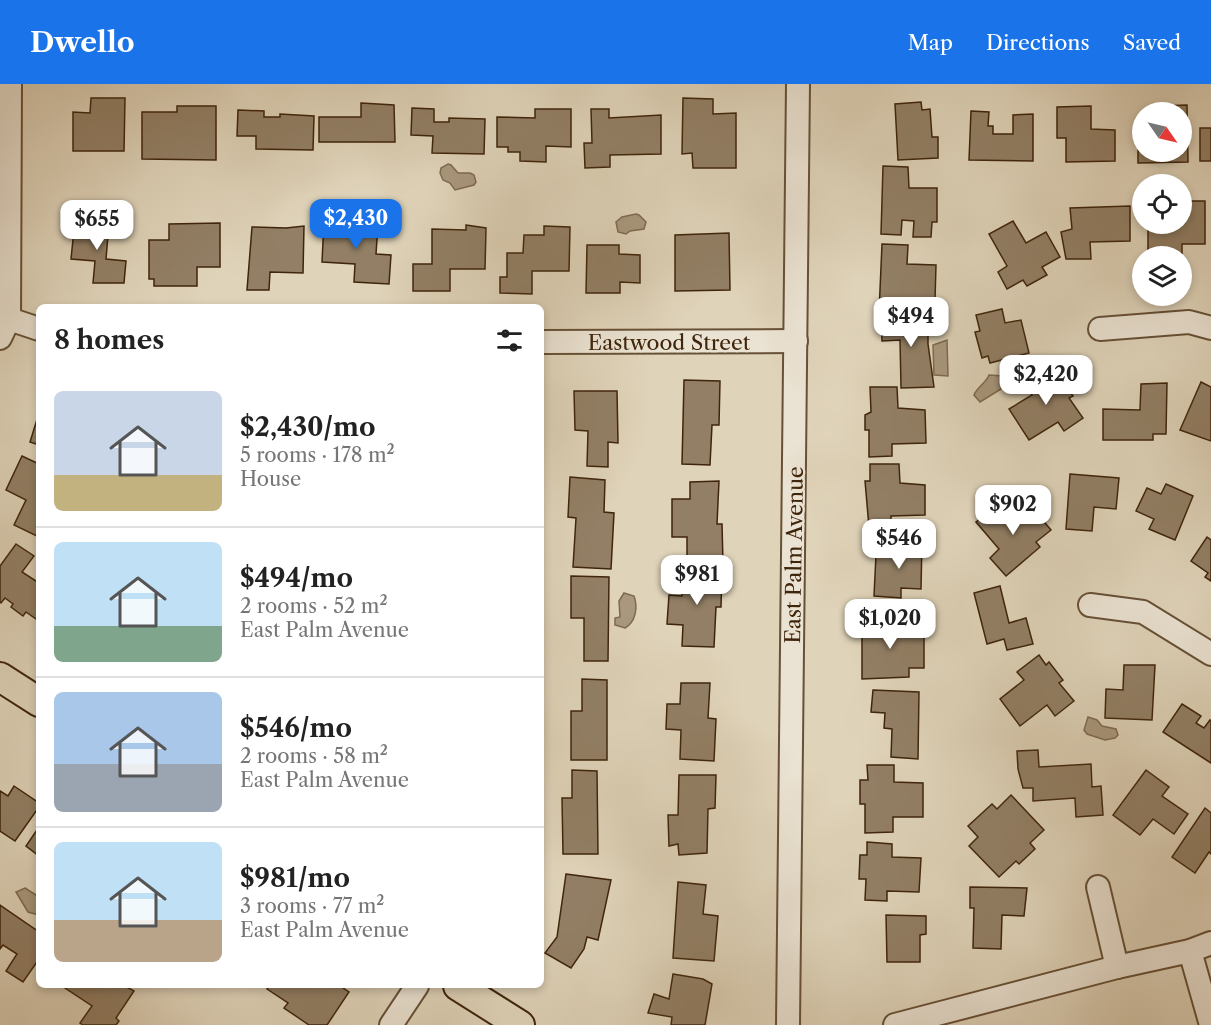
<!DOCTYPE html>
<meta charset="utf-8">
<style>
:root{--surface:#fff;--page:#f6f6f6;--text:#222;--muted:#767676;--line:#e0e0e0;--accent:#1a73e8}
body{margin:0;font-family:"Libre Caslon Text",serif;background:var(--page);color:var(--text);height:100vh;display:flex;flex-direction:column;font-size:22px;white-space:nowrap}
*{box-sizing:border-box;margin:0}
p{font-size:20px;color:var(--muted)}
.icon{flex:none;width:33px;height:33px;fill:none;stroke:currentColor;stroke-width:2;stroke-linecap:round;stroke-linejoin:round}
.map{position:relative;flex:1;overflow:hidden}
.sheet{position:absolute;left:36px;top:220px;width:508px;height:684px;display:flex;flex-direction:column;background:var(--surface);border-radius:9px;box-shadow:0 3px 9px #0003}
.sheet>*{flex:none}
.needle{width:39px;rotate:124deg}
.buttons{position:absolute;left:1132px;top:18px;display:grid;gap:12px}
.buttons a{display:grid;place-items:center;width:60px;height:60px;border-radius:50%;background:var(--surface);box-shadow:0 3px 9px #0003;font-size:30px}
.price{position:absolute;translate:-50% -51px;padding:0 14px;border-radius:12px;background:#fff;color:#222;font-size:20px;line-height:39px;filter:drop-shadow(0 2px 3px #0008)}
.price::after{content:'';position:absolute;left:50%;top:36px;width:18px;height:14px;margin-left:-9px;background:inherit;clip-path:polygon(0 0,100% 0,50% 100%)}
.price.current{background:var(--accent);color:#fff}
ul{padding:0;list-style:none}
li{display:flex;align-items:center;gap:18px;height:150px;padding:0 18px}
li+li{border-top:2px solid var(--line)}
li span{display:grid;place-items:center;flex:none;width:168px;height:120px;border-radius:9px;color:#555}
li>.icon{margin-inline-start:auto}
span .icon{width:72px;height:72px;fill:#fffc;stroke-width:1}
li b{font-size:26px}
h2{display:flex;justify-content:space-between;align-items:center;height:72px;padding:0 18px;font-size:26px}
header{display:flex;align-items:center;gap:36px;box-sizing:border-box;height:84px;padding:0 30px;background:var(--accent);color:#fff}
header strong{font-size:28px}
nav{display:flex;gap:33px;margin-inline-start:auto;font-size:21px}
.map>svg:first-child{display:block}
.water{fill:#a9987e;stroke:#7f6a50;stroke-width:1.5}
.building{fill:#927f65;stroke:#3f250b;stroke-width:1.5}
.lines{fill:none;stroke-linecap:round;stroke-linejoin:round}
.minor-casing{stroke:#675036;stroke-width:26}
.major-casing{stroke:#3f250b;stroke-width:32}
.minor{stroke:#eae2d2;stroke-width:22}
.major{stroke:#dfd3b9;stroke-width:28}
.labels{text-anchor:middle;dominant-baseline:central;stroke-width:4.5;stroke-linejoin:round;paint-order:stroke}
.street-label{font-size:21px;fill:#3f250b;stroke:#eae2d2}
</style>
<header>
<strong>Dwello</strong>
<nav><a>Map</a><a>Directions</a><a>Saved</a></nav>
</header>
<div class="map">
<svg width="1211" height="941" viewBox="0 0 1211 941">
<rect width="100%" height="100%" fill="#dfd3b9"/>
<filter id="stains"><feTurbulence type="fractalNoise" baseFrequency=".00333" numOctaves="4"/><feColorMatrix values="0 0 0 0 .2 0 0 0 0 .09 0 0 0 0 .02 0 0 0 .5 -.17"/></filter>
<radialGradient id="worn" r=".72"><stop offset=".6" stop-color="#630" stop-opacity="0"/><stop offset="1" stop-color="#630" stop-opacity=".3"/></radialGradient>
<g class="water">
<path d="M448 80 451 81 458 89H470L474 91 476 98 474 101 455 106 450 99 443 96 440 89 441 84Z"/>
<path d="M636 130 639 131 646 138 644 145 630 147 626 150 618 148 616 138 622 133Z"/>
<path d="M947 256 948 292 934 291 933 261Z"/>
<path d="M989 291 1003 292 1001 305 980 318 974 311C977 303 986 299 989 291Z"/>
<path d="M624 509 634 512C638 523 636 538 625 544L615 541V534L620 533 619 517Z"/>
<path d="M1088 633 1097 636 1102 642 1116 645 1118 651 1115 654 1105 656 1087 650 1084 646Z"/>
<path d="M25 804 39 813V831L28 828 16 808Z"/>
</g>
<g class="building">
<path d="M91 14H125L124 67H73V28L90 29Z"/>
<path d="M683 14 713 15V30L736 29V84H693L692 69 682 70Z"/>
<path d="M921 18 922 26 930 25 932 53H938V74L898 76 895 20Z"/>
<path d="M361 19 394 21 395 58H319V33H361Z"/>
<path d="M1187 21 1188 78 1138 79V48H1143V68H1182V28H1157V22Z"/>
<path d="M177 22H216V76L142 75V28H177Z"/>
<path d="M1091 22V45L1115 46V77L1066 78V54H1057V23Z"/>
<path d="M412 24 434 25V38H449V34L485 35 484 70 432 69 433 52 411 51Z"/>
<path d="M535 25H571V63L546 62V78L520 77V68H508V63H497V33L535 34Z"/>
<path d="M591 25H609V34L661 31V70L610 71V83L585 84 584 59H592Z"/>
<path d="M238 26 264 27V33H280V30L314 32 313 66 256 65V52H237Z"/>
<path d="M971 27 989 28 988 42H993V50H1013V31L1033 30V77L969 76Z"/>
<rect x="1200" y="44" width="11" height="33"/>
<path d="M883 82 908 83 909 104H937V138H932L931 153H913L914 137 902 136 901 151 881 150Z"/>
<path d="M1182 117H1205V160H1182V182V172H1148V146L1155 145V140H1182Z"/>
<path d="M1130 122V157L1090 158 1091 175H1066L1061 148 1072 145 1070 124Z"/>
<path d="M75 136 109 139 106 175 126 177 124 199H93L95 177 71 175Z"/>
<path d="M324 137 378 140 376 170 391 171 389 200 354 198 355 180 322 178Z"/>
<path d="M1013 137 1026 159 1046 148 1060 173 1042 183 1047 191 1027 202 1023 196 1007 205 998 188 1007 182 989 150Z"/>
<path d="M220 139V183H197V202H154V195H149V156H169V140Z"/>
<path d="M466 141 486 144 485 185H450V207H413V180H432V145L466 146Z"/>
<path d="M304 142 303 189 270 188 269 206H247L252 143 286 144Z"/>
<path d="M544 142 570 143 569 187H532V210L500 209V193H507V169H523L524 151H544Z"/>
<path d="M729 149 730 206 675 207V151Z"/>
<path d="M882 160 908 161 907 180 936 181 935 216 901 215V230L879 229Z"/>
<path d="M587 161H619V170L640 171V199L620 198V209H586Z"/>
<path d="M1002 225 1005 239 1021 236 1029 269 990 279 988 272 982 274 975 248 980 247 976 231Z"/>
<path d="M881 231 928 233V260L934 303 901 304 900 256 882 257Z"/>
<path d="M1048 285 1055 295 1059 292 1073 312 1069 314 1083 334 1064 347 1058 338 1029 356 1009 325 1032 311 1025 299Z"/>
<path d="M684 296 720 297 719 341H712L710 381 682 380Z"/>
<path d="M1201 298 1211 303V357L1180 346Z"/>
<path d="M1167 299 1166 350H1153V356H1103V325L1140 326 1141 300Z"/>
<path d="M870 303H897L898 324 925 326 926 359 892 360V372L869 373V346H865V331L871 328Z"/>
<path d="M574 307H617L618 359 608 358V383L587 382 588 347 575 346Z"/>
<path d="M39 329V361L30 358Z"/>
<path d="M22 372 39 380V453L14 441 26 416 6 406Z"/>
<path d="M870 380H899L900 399 925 401V431L891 432V443H869L865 397H870Z"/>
<path d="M1070 390 1119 394 1116 425 1094 423 1092 447 1066 445Z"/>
<path d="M570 393 605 396 604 428 614 429 611 485 573 483 576 434 568 433Z"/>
<path d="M719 397 717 440H722L723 479 687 480V453H672V415H690V398Z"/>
<path d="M1166 400 1193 412 1175 456 1149 445 1154 435 1136 427 1147 404 1161 410Z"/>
<path d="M1000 418 1018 438 1033 425 1051 446 1036 458 1040 463 1006 492 990 474 999 465 976 438Z"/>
<path d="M1207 453 1211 456V497L1205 493 1208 489 1191 477Z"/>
<path d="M895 456 922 457 921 505 901 504V514L874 512 876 471 894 472Z"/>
<path d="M16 460 34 472 22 488 39 499V530L36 535 26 528 23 532 11 523 13 520 5 514 1 519 0 518V482Z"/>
<path d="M683 484 722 485 721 523H716L714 563 682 562 683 541 667 540 669 511 682 512Z"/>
<path d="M571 492 609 493 608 577H584V534H571Z"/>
<path d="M1000 502 1009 539 1026 534 1033 560 1007 566 1004 555 987 560 974 509Z"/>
<path d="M869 532 896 533V549H924V584H909V593L862 595V547H869Z"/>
<path d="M1039 571 1046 581 1049 578 1063 596 1059 599 1074 617 1055 632 1047 621 1020 642 1000 615 1024 596 1017 588Z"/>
<path d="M1124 581H1155L1152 636 1105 634 1106 605 1123 606Z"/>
<path d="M582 595 607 596V676H571V627H582Z"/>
<path d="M681 599H710L708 634 716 635 714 677 680 675 681 646 666 645 667 620H680Z"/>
<path d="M873 606 919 608 918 675 891 673 892 645 884 644 885 629 871 628Z"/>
<path d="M1182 620 1201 632 1196 639 1204 644 1210 636 1211 637V679L1163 648Z"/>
<path d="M1038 666 1039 683 1091 680 1092 703 1101 702 1103 731 1076 733 1075 714 1033 717V704H1023L1018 685 1017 667Z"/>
<path d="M867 681H894V698L923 699V733H893V748L865 749V720H860V696H868Z"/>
<path d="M572 686 597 687 598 770H563L562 714H572Z"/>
<path d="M1146 686 1169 703 1162 712 1188 730 1174 750 1153 735 1140 751 1113 731Z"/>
<path d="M679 691H716L715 724 708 725 707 769 679 771 678 760 669 762 668 731H678Z"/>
<path d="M14 702 39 719V723L15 757 0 747V707L8 712Z"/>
<path d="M1011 711 1044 746 1030 759 1035 765 1019 780 1016 777 999 793 969 762 978 753 968 742 992 720 997 725Z"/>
<path d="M1205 724 1211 729V770L1209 768 1195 789 1172 773Z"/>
<path d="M39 743V772L26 762Z"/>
<path d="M867 758 892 760V773L921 774 919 808 887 807V817L865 816 866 795H859L860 771H867Z"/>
<path d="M566 790 611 796 598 856 587 853 584 865 571 884 545 869 557 853Z"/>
<path d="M678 798 706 801 703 830 718 832 714 877 673 874Z"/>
<path d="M970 803 1027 804 1024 832 1002 831 1001 865 973 864 974 824H970Z"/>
<path d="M0 821 39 848V875L23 898 6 887 17 870 3 861 0 865Z"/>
<path d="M886 831 926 832V850L920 851V878H887Z"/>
<path d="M673 890 703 895 712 900 705 941H671L672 933 648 929 654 910 669 915Z"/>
<path d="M62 902H125L134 907 116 934 119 937 116 941H83L80 939 92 922Z"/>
<path d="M270 902H340L349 908 327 941H309L284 924 288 919 267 905Z"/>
</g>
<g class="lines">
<g class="minor-casing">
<g id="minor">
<path d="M9 235 39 245"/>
<path d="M1100 245 1189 238 1211 244"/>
<path d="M0 254 9 235 10 0"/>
<path d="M542 258 796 257"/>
<path d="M1090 521 1143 528 1211 570"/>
<path d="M1098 803 1117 883"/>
<path d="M1190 867 1211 941"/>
<path d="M391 941 417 902"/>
<path d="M788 941 798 0"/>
<path d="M895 941 1117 883 1190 867 1211 859"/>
</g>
</g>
<g class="major-casing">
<g id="major">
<path d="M0 593 39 618"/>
<path d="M458 902 520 941"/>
</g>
</g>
<use href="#minor" class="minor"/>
<use href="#major" class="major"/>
</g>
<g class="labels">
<g class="street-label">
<text x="669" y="258">Eastwood Street</text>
<text transform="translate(794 471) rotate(-89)">East Palm Avenue</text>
</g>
</g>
<rect width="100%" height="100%" filter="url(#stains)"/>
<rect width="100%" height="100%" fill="url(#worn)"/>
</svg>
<div class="buttons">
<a><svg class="needle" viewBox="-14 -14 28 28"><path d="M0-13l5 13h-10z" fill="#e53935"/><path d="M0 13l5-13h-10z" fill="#767676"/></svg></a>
<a><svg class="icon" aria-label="locate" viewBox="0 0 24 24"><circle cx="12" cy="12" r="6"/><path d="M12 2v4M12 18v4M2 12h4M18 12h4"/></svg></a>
<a><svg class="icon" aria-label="layers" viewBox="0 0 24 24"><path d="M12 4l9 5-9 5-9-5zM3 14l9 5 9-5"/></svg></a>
</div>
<b class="price current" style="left:356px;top:166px">$2,430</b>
<b class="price" style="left:97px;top:167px">$655</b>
<b class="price" style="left:911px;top:264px">$494</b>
<b class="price" style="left:1046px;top:322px">$2,420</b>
<b class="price" style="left:1013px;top:452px">$902</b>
<b class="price" style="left:899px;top:486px">$546</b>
<b class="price" style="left:697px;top:522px">$981</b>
<b class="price" style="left:890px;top:566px">$1,020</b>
<section class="sheet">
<h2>8 homes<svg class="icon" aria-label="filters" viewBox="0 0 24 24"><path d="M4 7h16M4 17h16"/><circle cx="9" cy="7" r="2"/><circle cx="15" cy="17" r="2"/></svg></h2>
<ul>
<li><span style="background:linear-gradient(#c9d6e8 70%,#c2b280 0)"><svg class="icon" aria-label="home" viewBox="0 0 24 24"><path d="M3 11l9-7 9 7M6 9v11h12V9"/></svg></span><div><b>$2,430/mo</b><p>5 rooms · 178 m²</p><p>House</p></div></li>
<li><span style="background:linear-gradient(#bfe0f5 70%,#7fa58c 0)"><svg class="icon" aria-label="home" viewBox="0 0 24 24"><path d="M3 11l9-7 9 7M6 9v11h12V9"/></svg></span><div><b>$494/mo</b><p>2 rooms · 52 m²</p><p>East Palm Avenue</p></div></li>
<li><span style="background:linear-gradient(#a9c7e8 60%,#9aa5b1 0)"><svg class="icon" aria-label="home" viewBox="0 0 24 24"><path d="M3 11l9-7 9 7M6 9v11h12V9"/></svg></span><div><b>$546/mo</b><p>2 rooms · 58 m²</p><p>East Palm Avenue</p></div></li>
<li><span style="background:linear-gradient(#bfe0f5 65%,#b9a48a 0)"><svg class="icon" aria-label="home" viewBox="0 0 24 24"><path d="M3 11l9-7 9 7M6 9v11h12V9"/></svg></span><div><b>$981/mo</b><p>3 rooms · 77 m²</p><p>East Palm Avenue</p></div></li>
</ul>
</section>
</div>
